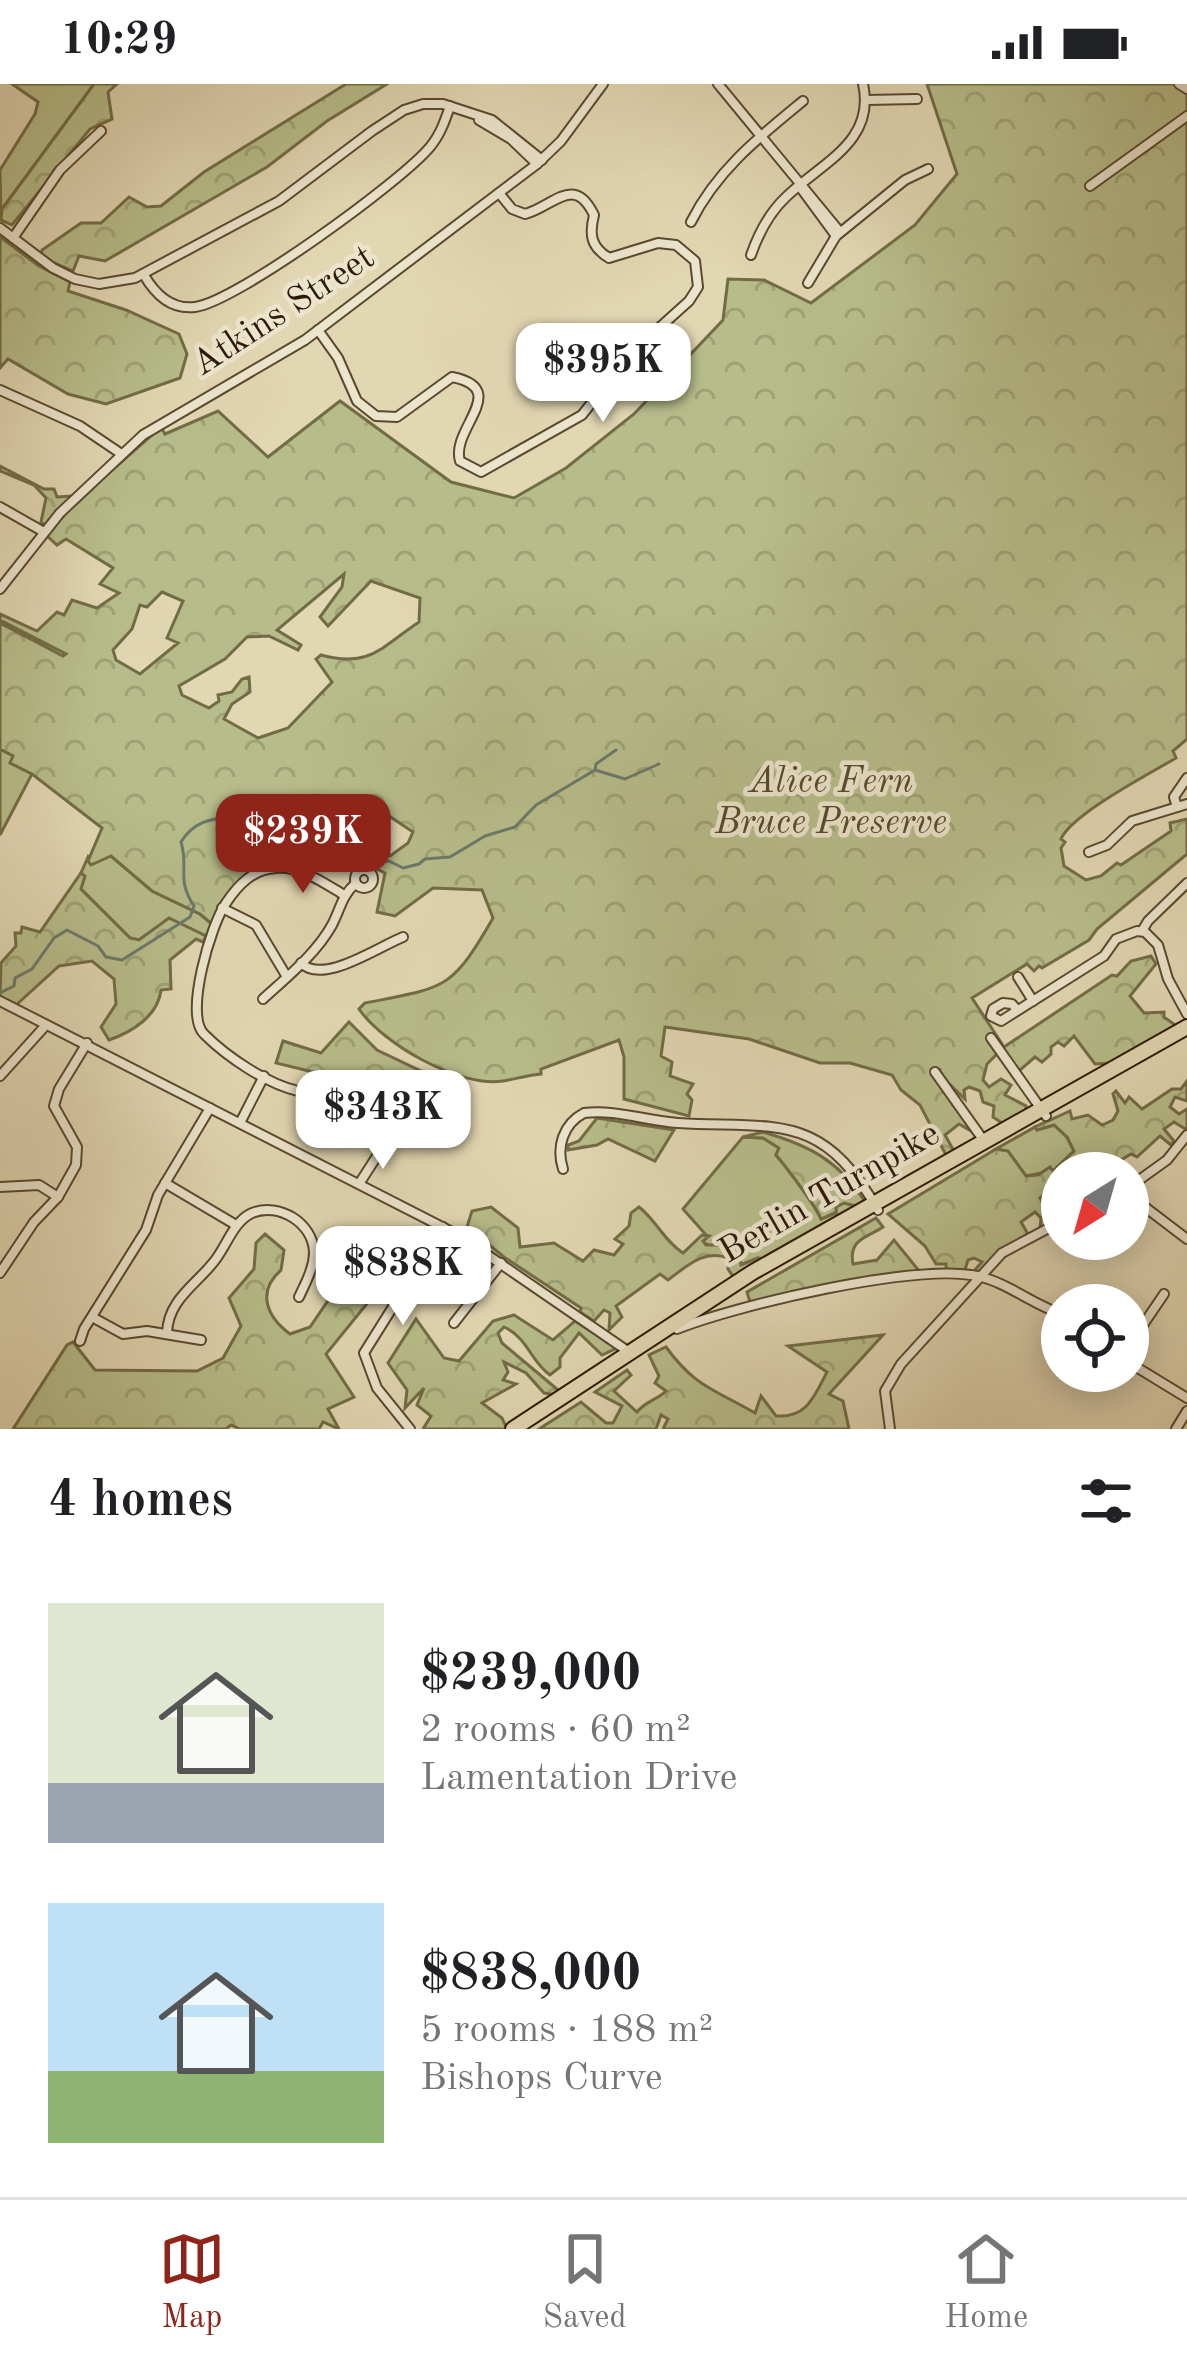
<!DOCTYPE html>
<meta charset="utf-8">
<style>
:root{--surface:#fff;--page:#f6f6f6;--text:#202124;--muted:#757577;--line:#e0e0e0;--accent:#8f2418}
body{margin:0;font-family:"Old Standard TT",serif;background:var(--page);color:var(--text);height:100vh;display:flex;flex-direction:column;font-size:45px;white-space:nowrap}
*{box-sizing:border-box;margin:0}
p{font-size:39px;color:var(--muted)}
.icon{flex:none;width:66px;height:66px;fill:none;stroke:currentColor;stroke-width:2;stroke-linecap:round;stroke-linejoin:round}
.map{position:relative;height:1345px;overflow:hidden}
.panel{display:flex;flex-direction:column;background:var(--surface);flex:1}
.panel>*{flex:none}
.needle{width:78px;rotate:217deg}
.buttons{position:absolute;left:1041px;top:1068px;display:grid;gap:24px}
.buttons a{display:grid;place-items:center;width:108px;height:108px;border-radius:50%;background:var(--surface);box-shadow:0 6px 30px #0003;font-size:60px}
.price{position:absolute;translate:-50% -102px;padding:0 27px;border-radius:24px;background:#fff;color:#222;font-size:39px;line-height:78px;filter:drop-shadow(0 3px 6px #0008)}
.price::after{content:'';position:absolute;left:50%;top:72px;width:36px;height:27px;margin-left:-18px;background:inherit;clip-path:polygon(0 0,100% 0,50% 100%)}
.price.current{background:var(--accent);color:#fff}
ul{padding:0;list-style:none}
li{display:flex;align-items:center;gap:36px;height:300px;padding:0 48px}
li span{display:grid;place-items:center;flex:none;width:336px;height:240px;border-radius:0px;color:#555}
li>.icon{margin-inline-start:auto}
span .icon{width:144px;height:144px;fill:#fffc;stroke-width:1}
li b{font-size:51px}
h2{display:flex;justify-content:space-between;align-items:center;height:144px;padding:0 48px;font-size:51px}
.status{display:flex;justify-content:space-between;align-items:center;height:84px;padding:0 60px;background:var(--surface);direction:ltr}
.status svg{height:33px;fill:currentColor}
.menu{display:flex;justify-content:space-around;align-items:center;height:168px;border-top:3px solid var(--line);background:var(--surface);font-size:33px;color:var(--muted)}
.menu a{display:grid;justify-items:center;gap:6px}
.menu .current{color:var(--accent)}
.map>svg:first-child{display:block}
.green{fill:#b7bd8a;stroke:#726c46;stroke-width:3}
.forest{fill:url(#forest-crowns);stroke:#726c46;stroke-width:3;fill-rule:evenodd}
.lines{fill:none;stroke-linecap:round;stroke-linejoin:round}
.stream{stroke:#6b796a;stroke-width:3}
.minor-casing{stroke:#5a492e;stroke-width:12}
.highway-casing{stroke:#2d1a02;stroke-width:18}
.minor{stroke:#ece5ce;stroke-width:8}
.highway{stroke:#e2d7b3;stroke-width:14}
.labels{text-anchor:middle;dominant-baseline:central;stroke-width:9;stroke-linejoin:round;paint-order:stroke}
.street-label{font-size:36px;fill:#2d1a02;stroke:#ece5ce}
.park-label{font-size:36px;font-style:italic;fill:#564b2b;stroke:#ece5ce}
</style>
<div class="status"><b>10:29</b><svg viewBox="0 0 49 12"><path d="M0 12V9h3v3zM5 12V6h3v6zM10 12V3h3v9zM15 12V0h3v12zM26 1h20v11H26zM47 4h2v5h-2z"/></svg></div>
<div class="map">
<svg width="1187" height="1345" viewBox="0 0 1187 1345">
<defs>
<pattern id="forest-crowns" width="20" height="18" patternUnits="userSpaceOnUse" patternTransform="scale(3)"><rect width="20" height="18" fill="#b7bd8a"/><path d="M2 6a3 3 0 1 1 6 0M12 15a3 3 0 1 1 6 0" fill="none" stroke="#9ea275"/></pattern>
</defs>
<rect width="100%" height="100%" fill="#e2d7b3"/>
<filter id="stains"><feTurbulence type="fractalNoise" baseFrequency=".00167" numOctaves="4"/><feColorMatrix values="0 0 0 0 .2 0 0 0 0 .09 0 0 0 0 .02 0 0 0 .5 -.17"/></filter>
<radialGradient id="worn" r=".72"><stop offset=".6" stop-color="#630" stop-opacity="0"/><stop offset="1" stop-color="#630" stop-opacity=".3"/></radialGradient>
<g class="green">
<path d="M12 0H94L2 125 1 136 0 86 35 30 38 18Z"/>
<path d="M0 665 14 672 11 679 32 690 0 751Z"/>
<path d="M110 771 152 807 200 830 212 840 206 852 169 835 139 856 130 854 81 805V789L88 773 92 780Z"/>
<path d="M1054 1041 1067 1053 1074 1067 1053 1087 1026 1092 1008 1068 996 1065 1035 1043 1037 1046Z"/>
<path d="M743 1053 763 1054 779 1064 776 1071C787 1084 816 1122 821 1135L836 1129V1123L844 1119 860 1123 766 1175 758 1174 740 1181 738 1174 702 1158 707 1152 683 1125Z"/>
</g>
<g class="forest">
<path d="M94 0H117L108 8 112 35 90 45 12 141 1 136 2 125Z"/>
<path d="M346 0H387L327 37 267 83 105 177 79 172 73 187 41 173 42 166 81 139H101L129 113 147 123 161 122 204 88Z"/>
<path d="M927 0H1187V655L1173 667 1176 674C1149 690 1072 730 1061 755L1065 758 1061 764 1064 782 1086 796 1101 792 1117 779 1121 781 1171 747 1170 739 1187 735V770L1097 845 1089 856 1042 884 1039 882 1034 887 1027 880 972 914 1004 963 1112 891 1117 892 1131 877 1151 872 1156 880 1130 912 1144 929 1164 928V933L1178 943 1113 979 1095 980 1074 952 1064 962 1058 958 1051 963V970L1042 978 1035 973 1019 987 988 954 997 970 987 980 983 996 989 1003 1001 995 1011 1001 1005 1011 1026 1022V1028L1002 1039 993 1033 994 1022 983 1018 980 1007 969 1003 964 1006 965 1015 940 991V986H932L976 1050 959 1040 945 1051 954 1067 947 1073 920 1021 901 1006 892 991 850 979H820L749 955 665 943 661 972 672 978 670 992 693 1000 687 1010 692 1016 689 1032 624 1015V973L619 956 541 985V990C528 991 516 995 503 997 460 1004 383 960 359 925L365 919C446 903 451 907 493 834L482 806 433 804 395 832 377 828 385 789 350 772 348 759 390 772 408 759 413 748 374 722 356 718 349 727 331 734 320 764C303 761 297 767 282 772 243 786 229 803 212 840L200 830 152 807 111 772 91 781 88 777 102 744 32 690 10 679 13 672 0 665V539L63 572 66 570 0 536V530L37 547 57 528 64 531 72 516 97 524 119 509 100 500 113 484 66 455 57 461 46 451 79 415 161 343 165 350 218 327 268 373 340 317 451 398 514 414 566 384 634 330 723 236 728 195 764 196 811 219 915 141 957 90ZM344 490 342 503 320 533 328 542 371 497 420 514 419 538C380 564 370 584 321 571L316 575 332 598 288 644 258 654 224 635 232 620 250 608 249 593 242 595 232 608 218 611 219 617 209 624 182 611 179 602 225 575 247 553 269 552 298 566 301 561 277 546ZM162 508 183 517 167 554 178 559 140 590 116 576 113 566 132 545 140 521 147 523Z"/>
<path d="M0 153 39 182 70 198 68 207 126 226 179 250 187 270 180 294 106 320 68 310 8 275 0 284Z"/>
<path d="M0 382 44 405H54L57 413 72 412 45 441 41 438 46 414 34 401 0 387Z"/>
<path d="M81 789 85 792 81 805 130 854 139 856 169 834 206 852 203 858 196 855 170 876 171 905 161 906C158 932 132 948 109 956L101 943 116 920 114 895 92 877 59 882 15 922 0 913 1 879 16 862 15 849H21L22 843 40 848Z"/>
<path d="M349 938 377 966 467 1009 438 1027 414 999 394 991 313 988 276 979 283 957 321 969Z"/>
<path d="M1187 997V1017L1175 1013 1170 1023 1179 1030 1187 1025V1046L1174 1038 1164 1045 1174 1057 1171 1061 1160 1052 1137 1073 1131 1070 1121 1076 1132 1091 1131 1095 1128 1089 1110 1083 1098 1089H1062V1102L1051 1104 1040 1114 1052 1136 1040 1145 1041 1134 1035 1128 1021 1138 1028 1150 977 1189 973 1188 982 1178 974 1174 968 1176 964 1189 946 1188V1180H936L925 1162 888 1130 996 1065 1008 1067 1026 1092 1038 1091 1050 1083 1053 1087 1074 1067 1067 1053 1054 1041 1037 1046 1035 1043 1070 1027 1072 1035 1088 1031 1102 1041 1113 1036 1118 1027 1113 1010 1116 1007 1125 1019 1129 1013 1142 1025 1172 1005H1181Z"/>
<path d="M597 1034 674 1046 655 1077 608 1055 597 1061 568 1066V1061L579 1057Z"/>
<path d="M763 1048C808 1061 838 1076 864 1116L860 1123 844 1119 836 1123V1128L821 1135C816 1122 787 1084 776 1071L779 1064 763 1054 743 1053Z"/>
<path d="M491 1123 518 1144 520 1163 554 1159 583 1177 594 1166 614 1171 623 1160 615 1155 629 1142 631 1129 639 1123C656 1136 665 1158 683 1169L702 1151 709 1152 703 1157 706 1161H731L739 1167 741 1181 758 1174 766 1175 734 1194 728 1185V1174C704 1165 687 1182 668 1196L660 1190 616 1222 622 1233 609 1246 610 1229 604 1226 594 1237 580 1228 581 1224 504 1173 467 1143 472 1127Z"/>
<path d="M876 1134 883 1143C869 1153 848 1154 853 1180L877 1176 894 1156 920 1188 750 1218 747 1208Z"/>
<path d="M265 1150 284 1166 281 1186C256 1208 267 1233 290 1250L310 1243 342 1196 334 1172 368 1179 383 1200 326 1270 354 1313 328 1325 339 1345 323 1338 319 1345H240L231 1341 226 1345H13L67 1261 73 1258 95 1286 197 1287 223 1274 241 1242 229 1214 254 1185 256 1159Z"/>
<path d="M514 1231 553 1256 575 1237 617 1264 602 1271 579 1249 560 1274V1283L550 1291C531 1278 528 1254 504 1243L498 1249 502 1259 558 1306 556 1311 544 1309 526 1289 504 1278 508 1288 503 1296 516 1300 482 1319 502 1334 507 1345H423L431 1332 417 1321 424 1304 405 1324 407 1306 388 1279 416 1235 444 1274 459 1277 493 1237Z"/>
<path d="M883 1251 829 1310 843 1317 849 1345H663L668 1335 661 1331 656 1345H539L581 1318 606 1339H613L622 1322 595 1308 627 1286 631 1291 614 1307 637 1328C646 1317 657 1316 666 1307L655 1299 659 1292 649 1271 666 1263C696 1304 714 1305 755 1329L761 1312 776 1332C807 1334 814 1313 827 1288L788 1262Z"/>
</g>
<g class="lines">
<g class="stream">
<path d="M595 686 625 695 659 680"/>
<path d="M304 756C311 758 317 762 323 763 343 767 365 756 376 779L389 777 403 784 419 780 425 775 450 773 485 752 515 743 536 721 595 686 596 680 616 666"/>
<path d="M0 909 14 902 15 894 32 885 54 854 67 846 98 862 106 873 122 876 190 833 194 822C176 795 189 784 181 758 202 723 236 741 265 722"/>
</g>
<g class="minor-casing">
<g id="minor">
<path d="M718 0 840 148"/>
<path d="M1179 0 1187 5"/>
<path d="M866 16 917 15"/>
<path d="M479 36 511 55 537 80"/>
<path d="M1090 102 1187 32"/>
<path d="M800 103 836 152"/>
<path d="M691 138C717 86 759 53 803 17"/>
<path d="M0 144 53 184 75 195 99 200 135 194 279 117 372 47 404 26 423 20H443L492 36 542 76"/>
<path d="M13 154 60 86 101 47"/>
<path d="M751 171C759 148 769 129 786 113 821 79 876 58 863 0"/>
<path d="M144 191C155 210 171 226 195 223 236 218 402 97 430 63 440 51 445 37 450 22"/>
<path d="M808 199 836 152 905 96 928 85"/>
<path d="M318 246 338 274 357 317 376 332 397 333 452 293C512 305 450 345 460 377L481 388 582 331 629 271 689 217 698 203 695 177 676 161 658 159 609 174C591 163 589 151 594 131 574 89 553 123 525 130L512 125 499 109"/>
<path d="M0 306 80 342 120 369"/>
<path d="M0 423 44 448"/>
<path d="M0 505 60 429 143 351 305 256 537 80 561 57 603 0"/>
<path d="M1177 723 1174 713 1187 694"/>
<path d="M1089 768 1107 761 1132 737 1187 720"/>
<circle cx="364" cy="795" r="9"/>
<path d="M344 811C324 799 301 782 276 784 253 785 238 801 226 819 211 840 184 931 204 950 227 973 267 1000 298 1007 324 1012 358 1002 381 1013 394 1019 398 1032 395 1044L359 1100"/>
<path d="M222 824 256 841 287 893"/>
<path d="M1142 847 1148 837 1187 799"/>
<path d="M301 879C323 901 376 864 403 853"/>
<path d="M1018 893 1033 917"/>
<path d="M263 915C287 893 316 870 332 841 340 826 342 811 356 799"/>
<path d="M0 917 460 1152 629 1268"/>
<path d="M1017 926 1012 920 1003 919 993 925 991 932 1001 937 1104 872 1116 855 1137 847 1145 848 1158 861 1168 895 1187 930"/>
<path d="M991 954 1046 1032"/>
<path d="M935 988 984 1057"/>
<path d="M0 992 46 941"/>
<path d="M240 1039 264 992"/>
<path d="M563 1085C556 1063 563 1040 584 1029 615 1025 647 1037 678 1039 776 1045 821 1026 878 1126"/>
<path d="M165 1099 236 1141"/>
<path d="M0 1103 39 1101 58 1113"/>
<path d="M1128 1104 1167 1076 1187 1051"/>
<path d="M1128 1106 1137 1117 1187 1155"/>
<path d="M0 1189 34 1138 58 1113 76 1081 77 1063 54 1022 59 1005 87 959"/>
<path d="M92 1233 123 1250 147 1247 201 1256"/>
<path d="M454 1239 501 1179"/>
<path d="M677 1245C737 1221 916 1179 977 1192 1007 1198 1033 1221 1062 1230"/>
<path d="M167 1249C168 1217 194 1202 212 1180 226 1165 232 1138 252 1129 279 1118 313 1139 314 1168 314 1184 305 1200 299 1213"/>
<path d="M80 1257 84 1245 146 1146 158 1111 210 1024"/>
<path d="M1128 1263 1164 1210"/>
<path d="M1128 1278 1187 1314"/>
<path d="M410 1345 377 1304 364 1269 443 1143"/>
<path d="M890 1345 885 1307 901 1280 1002 1169 1062 1137"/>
<path d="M1176 1345 1187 1327"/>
</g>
</g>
<g class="highway-casing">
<path id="highway" d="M513 1345 753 1188 1187 943"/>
</g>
<use href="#minor" class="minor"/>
<use href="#highway" class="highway"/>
</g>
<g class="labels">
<g class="street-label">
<text transform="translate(284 228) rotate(-33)">Atkins Street</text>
<text transform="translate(830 1110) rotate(-30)">Berlin Turnpike</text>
</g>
<g class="park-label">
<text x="831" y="699">Alice Fern<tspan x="831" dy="41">Bruce Preserve</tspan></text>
</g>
</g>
<rect width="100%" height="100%" filter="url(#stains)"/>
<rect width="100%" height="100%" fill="url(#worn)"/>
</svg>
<div class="buttons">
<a><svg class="needle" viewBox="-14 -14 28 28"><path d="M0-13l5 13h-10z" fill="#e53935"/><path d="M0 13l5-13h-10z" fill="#757577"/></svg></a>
<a><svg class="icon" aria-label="locate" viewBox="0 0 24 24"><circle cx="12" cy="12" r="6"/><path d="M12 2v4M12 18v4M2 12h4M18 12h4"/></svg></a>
</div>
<b class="price" style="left:603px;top:341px">$395K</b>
<b class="price current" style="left:303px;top:812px">$239K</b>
<b class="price" style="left:383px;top:1088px">$343K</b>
<b class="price" style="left:403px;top:1244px">$838K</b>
</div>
<section class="panel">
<h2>4 homes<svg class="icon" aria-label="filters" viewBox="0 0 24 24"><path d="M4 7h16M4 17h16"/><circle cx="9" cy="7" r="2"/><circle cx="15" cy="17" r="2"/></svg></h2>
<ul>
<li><span style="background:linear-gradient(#dfe7d0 75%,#9aa5b1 0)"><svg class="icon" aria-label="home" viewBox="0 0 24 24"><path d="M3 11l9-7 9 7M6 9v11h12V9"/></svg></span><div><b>$239,000</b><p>2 rooms · 60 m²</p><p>Lamentation Drive</p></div></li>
<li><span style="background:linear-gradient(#bfe0f5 70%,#8fb573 0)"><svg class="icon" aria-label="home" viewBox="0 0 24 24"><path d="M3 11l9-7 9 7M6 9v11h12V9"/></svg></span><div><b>$838,000</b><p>5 rooms · 188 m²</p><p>Bishops Curve</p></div></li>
</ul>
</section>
<nav class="menu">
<a class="current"><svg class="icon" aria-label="map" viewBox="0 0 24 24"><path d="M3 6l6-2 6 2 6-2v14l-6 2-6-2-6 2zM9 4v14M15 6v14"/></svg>Map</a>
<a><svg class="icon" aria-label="saved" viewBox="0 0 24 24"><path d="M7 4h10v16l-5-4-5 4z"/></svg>Saved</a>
<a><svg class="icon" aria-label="home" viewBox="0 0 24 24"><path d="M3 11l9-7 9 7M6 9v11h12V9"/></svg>Home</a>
</nav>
